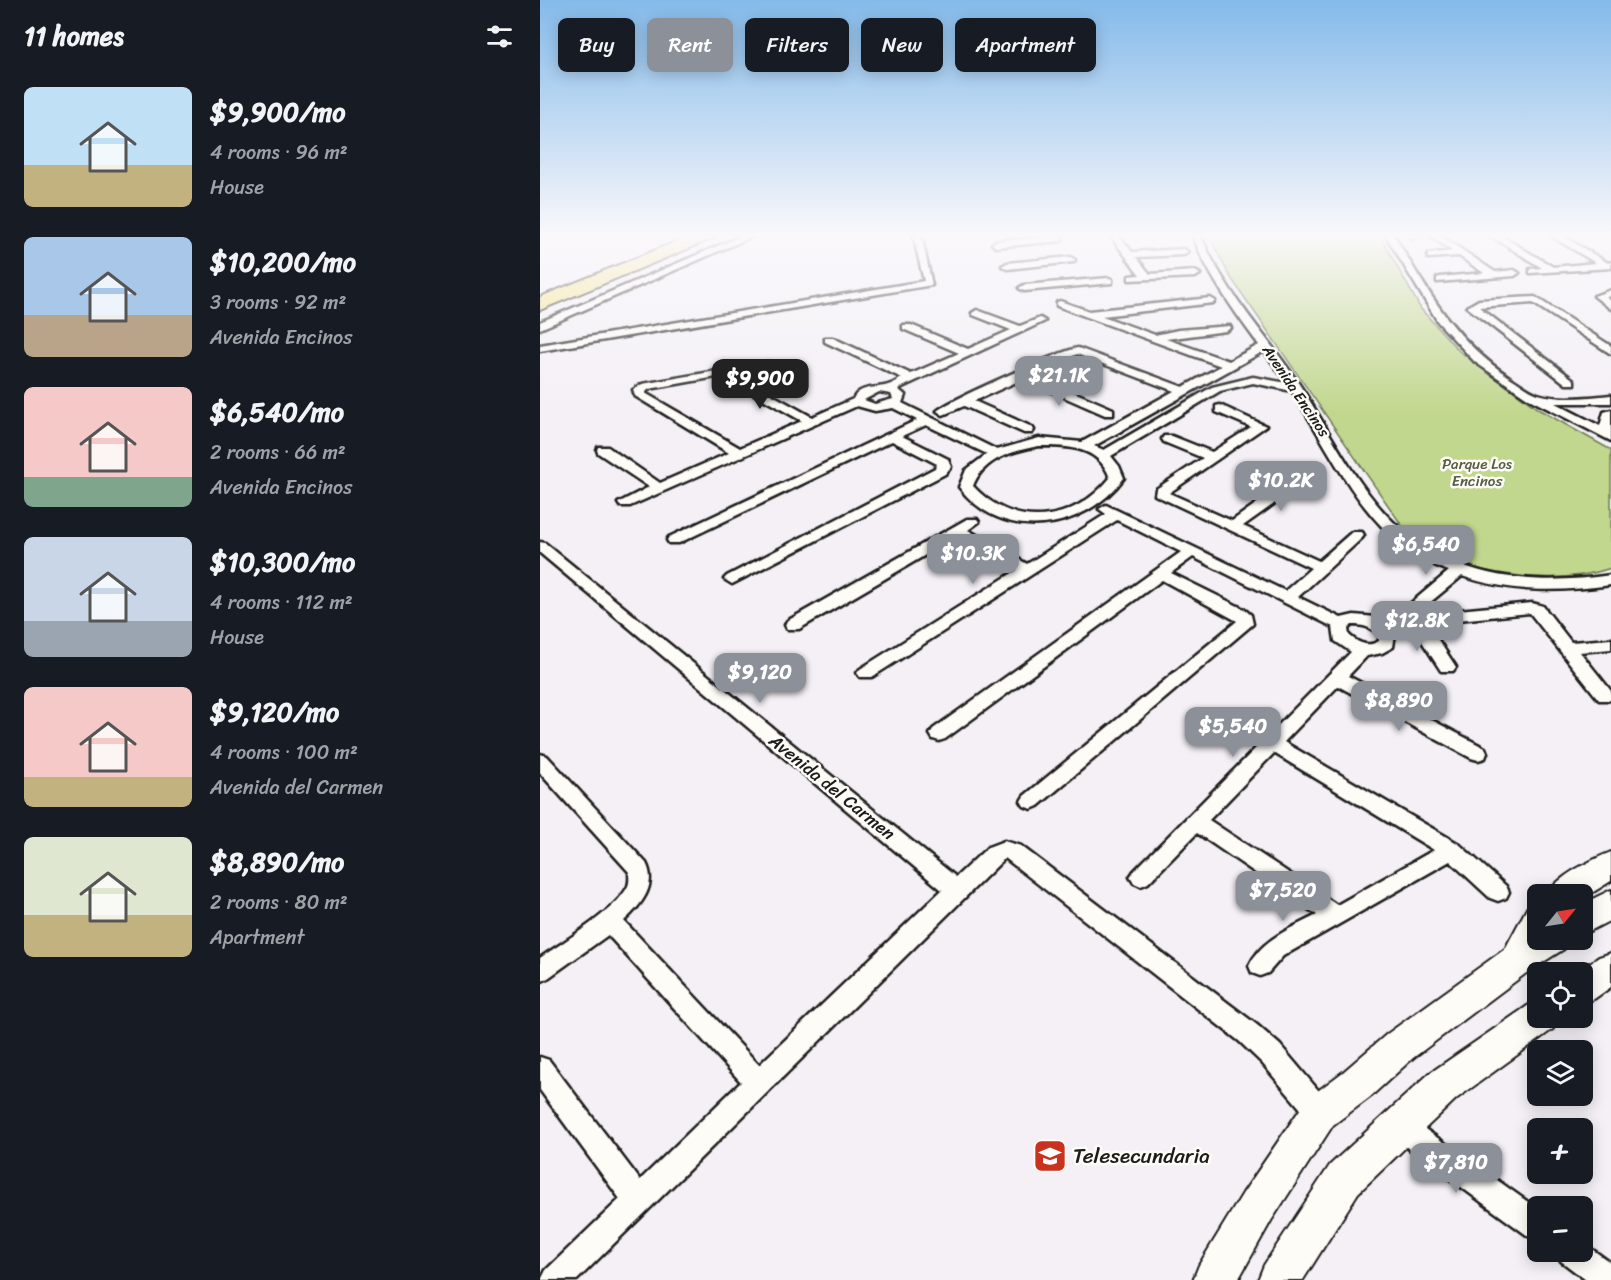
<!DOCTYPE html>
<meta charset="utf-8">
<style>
:root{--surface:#171b24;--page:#20242c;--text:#f1f3f6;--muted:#9ea1a6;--accent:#8c9099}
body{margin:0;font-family:Sriracha,sans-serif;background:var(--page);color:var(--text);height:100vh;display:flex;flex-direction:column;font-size:22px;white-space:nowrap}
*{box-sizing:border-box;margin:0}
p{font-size:20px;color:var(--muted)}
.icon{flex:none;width:33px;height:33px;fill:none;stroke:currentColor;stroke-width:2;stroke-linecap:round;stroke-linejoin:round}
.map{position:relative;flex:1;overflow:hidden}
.details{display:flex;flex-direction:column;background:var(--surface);width:540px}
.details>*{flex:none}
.banner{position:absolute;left:18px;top:18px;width:570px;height:54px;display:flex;gap:12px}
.needle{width:39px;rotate:60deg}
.buttons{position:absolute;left:987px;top:884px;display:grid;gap:12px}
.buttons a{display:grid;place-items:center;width:66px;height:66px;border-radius:9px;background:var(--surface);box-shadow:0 3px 15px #0003;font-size:30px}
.price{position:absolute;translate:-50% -51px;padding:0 14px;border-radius:12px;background:var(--accent);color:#fff;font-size:20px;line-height:39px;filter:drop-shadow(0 2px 3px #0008)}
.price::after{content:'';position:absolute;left:50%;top:36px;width:18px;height:14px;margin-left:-9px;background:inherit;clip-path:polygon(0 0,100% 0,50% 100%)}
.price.on{background:#222;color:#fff}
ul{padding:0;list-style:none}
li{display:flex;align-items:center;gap:18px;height:150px;padding:0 24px}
li span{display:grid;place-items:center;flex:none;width:168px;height:120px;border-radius:9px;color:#555}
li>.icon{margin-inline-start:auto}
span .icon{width:72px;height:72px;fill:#fffc;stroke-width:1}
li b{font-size:26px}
h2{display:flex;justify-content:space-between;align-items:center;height:72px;padding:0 24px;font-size:26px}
.chip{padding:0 21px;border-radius:9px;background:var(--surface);box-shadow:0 3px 15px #0003;font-size:21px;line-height:54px}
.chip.on{background:var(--accent);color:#fff}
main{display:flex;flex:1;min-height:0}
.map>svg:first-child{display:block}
.green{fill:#c1d78d;stroke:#6e7a54;stroke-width:1.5}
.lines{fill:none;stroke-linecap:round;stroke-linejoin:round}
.minor-casing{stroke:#1c1c1c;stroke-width:5}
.secondary-casing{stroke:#1c1c1c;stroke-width:4}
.motorway-casing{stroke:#1c1c1c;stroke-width:4}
.minor{fill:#fdfcf7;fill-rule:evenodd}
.secondary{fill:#fdfcf7;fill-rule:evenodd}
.motorway{fill:#f5e382;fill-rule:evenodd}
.labels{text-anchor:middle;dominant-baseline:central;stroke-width:5;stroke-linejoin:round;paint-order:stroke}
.far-street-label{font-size:15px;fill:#1c1c1c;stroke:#fdfcf7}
.far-park-label{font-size:15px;fill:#565d44;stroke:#fdfcf7}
.street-label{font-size:18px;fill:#1c1c1c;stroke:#fdfcf7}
.near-poi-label{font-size:21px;fill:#1c1c1c;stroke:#fdfcf7;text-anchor:start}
</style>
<main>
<section class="details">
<h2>11 homes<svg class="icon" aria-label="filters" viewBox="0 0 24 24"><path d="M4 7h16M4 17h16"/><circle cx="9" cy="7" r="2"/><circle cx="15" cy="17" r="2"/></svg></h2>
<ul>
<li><span style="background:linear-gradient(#bfe0f5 65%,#c2b280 0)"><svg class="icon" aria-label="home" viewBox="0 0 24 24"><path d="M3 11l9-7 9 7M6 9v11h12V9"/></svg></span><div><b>$9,900/mo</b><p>4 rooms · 96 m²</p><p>House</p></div></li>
<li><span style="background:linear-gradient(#a9c7e8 65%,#b9a48a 0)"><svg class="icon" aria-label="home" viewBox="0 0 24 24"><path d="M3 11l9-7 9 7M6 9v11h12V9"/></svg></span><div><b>$10,200/mo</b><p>3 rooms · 92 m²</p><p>Avenida Encinos</p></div></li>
<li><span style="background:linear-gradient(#f6c9c9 75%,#7fa58c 0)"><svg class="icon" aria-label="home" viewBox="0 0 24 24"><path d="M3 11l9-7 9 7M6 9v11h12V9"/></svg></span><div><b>$6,540/mo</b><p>2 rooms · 66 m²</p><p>Avenida Encinos</p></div></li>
<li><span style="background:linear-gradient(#c9d6e8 70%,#9aa5b1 0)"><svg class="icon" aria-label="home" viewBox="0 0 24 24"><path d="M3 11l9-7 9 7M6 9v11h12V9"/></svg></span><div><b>$10,300/mo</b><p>4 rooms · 112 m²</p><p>House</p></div></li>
<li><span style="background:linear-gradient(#f6c9c9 75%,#c2b280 0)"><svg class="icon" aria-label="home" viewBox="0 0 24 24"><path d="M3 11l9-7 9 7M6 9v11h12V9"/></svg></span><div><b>$9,120/mo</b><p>4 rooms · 100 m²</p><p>Avenida del Carmen</p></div></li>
<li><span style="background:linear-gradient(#dfe7d0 65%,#c2b280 0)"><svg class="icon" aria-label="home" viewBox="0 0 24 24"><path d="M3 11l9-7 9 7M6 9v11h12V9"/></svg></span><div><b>$8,890/mo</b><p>2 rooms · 80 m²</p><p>Apartment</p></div></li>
</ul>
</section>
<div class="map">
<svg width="1071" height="1280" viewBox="0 0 1071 1280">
<rect width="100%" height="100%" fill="#f4f0f6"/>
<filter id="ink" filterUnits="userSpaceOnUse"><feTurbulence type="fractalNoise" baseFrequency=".0167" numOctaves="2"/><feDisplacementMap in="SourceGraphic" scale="12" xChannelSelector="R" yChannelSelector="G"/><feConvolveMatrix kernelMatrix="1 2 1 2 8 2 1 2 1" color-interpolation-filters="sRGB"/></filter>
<g filter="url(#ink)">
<path class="green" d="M668 234H839L881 309 919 351 998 409 1071 450V568C1023 585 940 578 896 552 884 545 874 535 863 527L689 275Z"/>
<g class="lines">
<g class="minor-casing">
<g id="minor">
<path d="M206 234H218L0 329V322Z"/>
<path d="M373 234H381L392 285 0 351V345L384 281Z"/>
<path d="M569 234H578L592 252 644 249 648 252 644 255 596 257 610 274 655 271 660 274 655 277 589 280V276L600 275Z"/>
<path d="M652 234H660C683 290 724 332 757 381 784 421 805 466 836 503 896 577 982 588 1071 575V585C1020 592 971 593 922 576L876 614 992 603 1003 606 1031 642 1071 639V649L1040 652 1071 691V700H1059L990 613 887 623 916 667 913 671H901L870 623 859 625 851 620 909 571C828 543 795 457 752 391L713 383 680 391 571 456 579 466 584 478C544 532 462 544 419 487L426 470 447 454 386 425 362 436 408 459 411 467 405 474 192 584 184 579 187 576 395 468 397 464 352 441 139 543H129L127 540 129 537 377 420 353 408 335 411 317 406 90 506H80L78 503 109 487 58 453 57 450 58 447H68L120 483 189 453 95 396 93 390 102 384 228 362 232 363V367L195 374 272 417 313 399C320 385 336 389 348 385 353 384 358 380 362 378L285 342V338H293L371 374 419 353 363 329V325H371L428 349 471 330 433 315 432 313 437 310 480 326 500 318 505 321 358 389 365 395 362 403 457 450 499 438 542 442 634 391 537 354 492 374 573 409V415H565L483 379 434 401 492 427 494 430 492 433H484L424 406 403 415 397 411C407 401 522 350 538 348L643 387 681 366 517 306V302L520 301 549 311 670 298 675 301 673 303 562 316 615 335 638 330 690 326 691 328 686 331 626 339 689 361 719 345C693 310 668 275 652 234ZM724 351 747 383 713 377 672 387 564 450 554 446ZM182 376 262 421 200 448 105 393 109 389ZM339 392 351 394 353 399 335 404 324 400ZM499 446C528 446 559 446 570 478 533 523 475 531 433 486 443 459 472 451 499 446Z"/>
<path d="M845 234H853C888 291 913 340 971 378 979 383 989 391 998 394 1020 401 1049 397 1071 395V403H1015L1060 426 1064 412 1071 410V441L989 399 935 362 898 322Z"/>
<path d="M887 234 872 238 868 235V234Z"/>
<path d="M888 234H898L955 272 974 270 979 273 974 276 897 282V278L900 277 944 273 919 256 888 258V254L912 251Z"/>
<path d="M948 234H958L1013 267 1056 263 1008 234H1019L1068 263 1071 262V268L990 273V269L1002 268Z"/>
<path d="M519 236 522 237V241L456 247 452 244 456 241Z"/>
<path d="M531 257 535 260 534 262 467 269 462 266 467 263Z"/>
<path d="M569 278 572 279V283L484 291 479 288 484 285Z"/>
<path d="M1071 290V296L1066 297 1071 301V309L1054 296Z"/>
<path d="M995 297 1071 346V354L993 303 939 307 1034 380V384H1026L927 307 939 300Z"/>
<path d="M680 405 726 426 629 493 692 521 766 468H776L778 471 776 474 703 526 779 561 812 532H822L824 535 822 538 758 597 801 618 814 615 836 617 844 621 855 634 853 647 842 653 827 656 808 676 945 748 947 753 945 758 938 760 931 758 798 686 744 742 919 844 966 886 969 892 966 898 958 901 950 898 910 861 743 956 728 973 720 976 712 973 709 966C721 939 752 928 777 915L657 833 608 883 601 886 594 883 590 877 594 871 811 652 795 641 793 627 653 557 631 573 704 609 711 615 713 624 498 806 491 809 484 806 481 801 484 796 697 621 622 580 405 739 399 741 393 739 390 734 393 729 641 552 577 520 332 677H320L317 673 320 669 477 570 418 536 259 629H247L245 625 247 621 427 519H437L439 522 428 530 487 564 566 514 559 509 566 505 745 591 771 568 615 495 616 489 663 458 624 442 622 439 624 436H632L672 452 711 427 676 412V406ZM812 625C824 625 830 627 839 635V641C828 648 818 643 809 635L808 629ZM734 753 894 850 797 905 669 820Z"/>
<path d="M0 542 5 543 416 877 448 847 464 841 481 846 717 1025 740 1045 789 1103 793 1112 789 1121 780 1125 771 1121 722 1063 699 1041 465 858 37 1280H1L6 1270 80 1199 0 1090V1057L9 1060 100 1180 201 1082 68 935 8 978 0 982V958C23 942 77 910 88 886 90 881 89 877 89 872L0 773V754L7 756 106 863C118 886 100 906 84 921L219 1065 402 890 0 553Z"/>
<path d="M859 1113 868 1117 998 1209V1240L988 1236 850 1135 846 1126 850 1117Z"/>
<path d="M1042 1242 1071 1263V1280H1046L1021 1261 1017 1251H1042Z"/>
</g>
</g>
<g class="secondary-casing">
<g id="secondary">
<path d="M1071 852V881L1042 899V894H1008C1016 877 1053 859 1071 852Z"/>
<path d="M1071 890V920L1042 935V904Z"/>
<path d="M998 904V939H1028L1024 949 989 971 873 1058 829 1098 793 1125 731 1221 698 1280H653L659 1265 703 1193 767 1099 803 1072 847 1034 965 949 987 908Z"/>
<path d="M1071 953V987L1054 999 1042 1004V972H1037L1059 957Z"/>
<path d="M998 1002V1017H1018L1013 1029 916 1099 818 1193 763 1280H718L724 1265 790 1165 890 1073 989 1005Z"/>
</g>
</g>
<g class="motorway-casing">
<path id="motorway" d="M155 234H178L176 237 0 310V297Z"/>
</g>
<use href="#minor" class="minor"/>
<use href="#secondary" class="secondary"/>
<use href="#motorway" class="motorway"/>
</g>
</g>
<linearGradient id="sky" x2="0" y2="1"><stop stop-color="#84baea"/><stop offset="0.57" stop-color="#faf8fb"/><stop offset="1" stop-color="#faf8fb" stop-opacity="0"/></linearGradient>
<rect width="1071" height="413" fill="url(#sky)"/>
<defs>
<g id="school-square" transform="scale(1.725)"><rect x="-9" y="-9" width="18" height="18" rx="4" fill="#c8321e" stroke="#fdfcf7"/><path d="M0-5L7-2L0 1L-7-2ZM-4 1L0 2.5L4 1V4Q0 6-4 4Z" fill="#fff"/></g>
</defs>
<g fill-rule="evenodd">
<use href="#school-square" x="510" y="1156"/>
</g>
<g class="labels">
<g class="far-street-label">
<text transform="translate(756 391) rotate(56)">Avenida Encinos</text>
</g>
<g class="far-park-label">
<text x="937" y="464">Parque Los<tspan x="937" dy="17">Encinos</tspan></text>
</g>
<g class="street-label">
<text transform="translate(292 787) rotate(39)">Avenida del Carmen</text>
</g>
<g class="near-poi-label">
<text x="533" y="1156">Telesecundaria</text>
</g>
</g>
</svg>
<div class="buttons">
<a><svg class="needle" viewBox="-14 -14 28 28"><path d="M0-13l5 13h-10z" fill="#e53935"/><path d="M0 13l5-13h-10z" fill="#9ea1a6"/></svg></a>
<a><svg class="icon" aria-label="locate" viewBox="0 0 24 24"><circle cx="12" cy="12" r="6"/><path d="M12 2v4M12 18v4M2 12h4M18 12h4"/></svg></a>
<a><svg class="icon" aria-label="layers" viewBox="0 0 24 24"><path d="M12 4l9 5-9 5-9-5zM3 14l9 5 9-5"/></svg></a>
<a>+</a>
<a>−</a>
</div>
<b class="price" style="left:519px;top:407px">$21.1K</b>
<b class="price on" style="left:220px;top:410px">$9,900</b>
<b class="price" style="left:741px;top:512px">$10.2K</b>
<b class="price" style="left:886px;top:576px">$6,540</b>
<b class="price" style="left:433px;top:585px">$10.3K</b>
<b class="price" style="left:877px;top:652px">$12.8K</b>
<b class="price" style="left:220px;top:704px">$9,120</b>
<b class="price" style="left:859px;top:732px">$8,890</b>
<b class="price" style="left:693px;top:758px">$5,540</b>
<b class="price" style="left:743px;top:922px">$7,520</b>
<b class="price" style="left:916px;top:1194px">$7,810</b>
<div class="banner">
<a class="chip">Buy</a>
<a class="chip on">Rent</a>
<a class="chip">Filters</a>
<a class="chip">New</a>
<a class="chip">Apartment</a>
</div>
</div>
</main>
